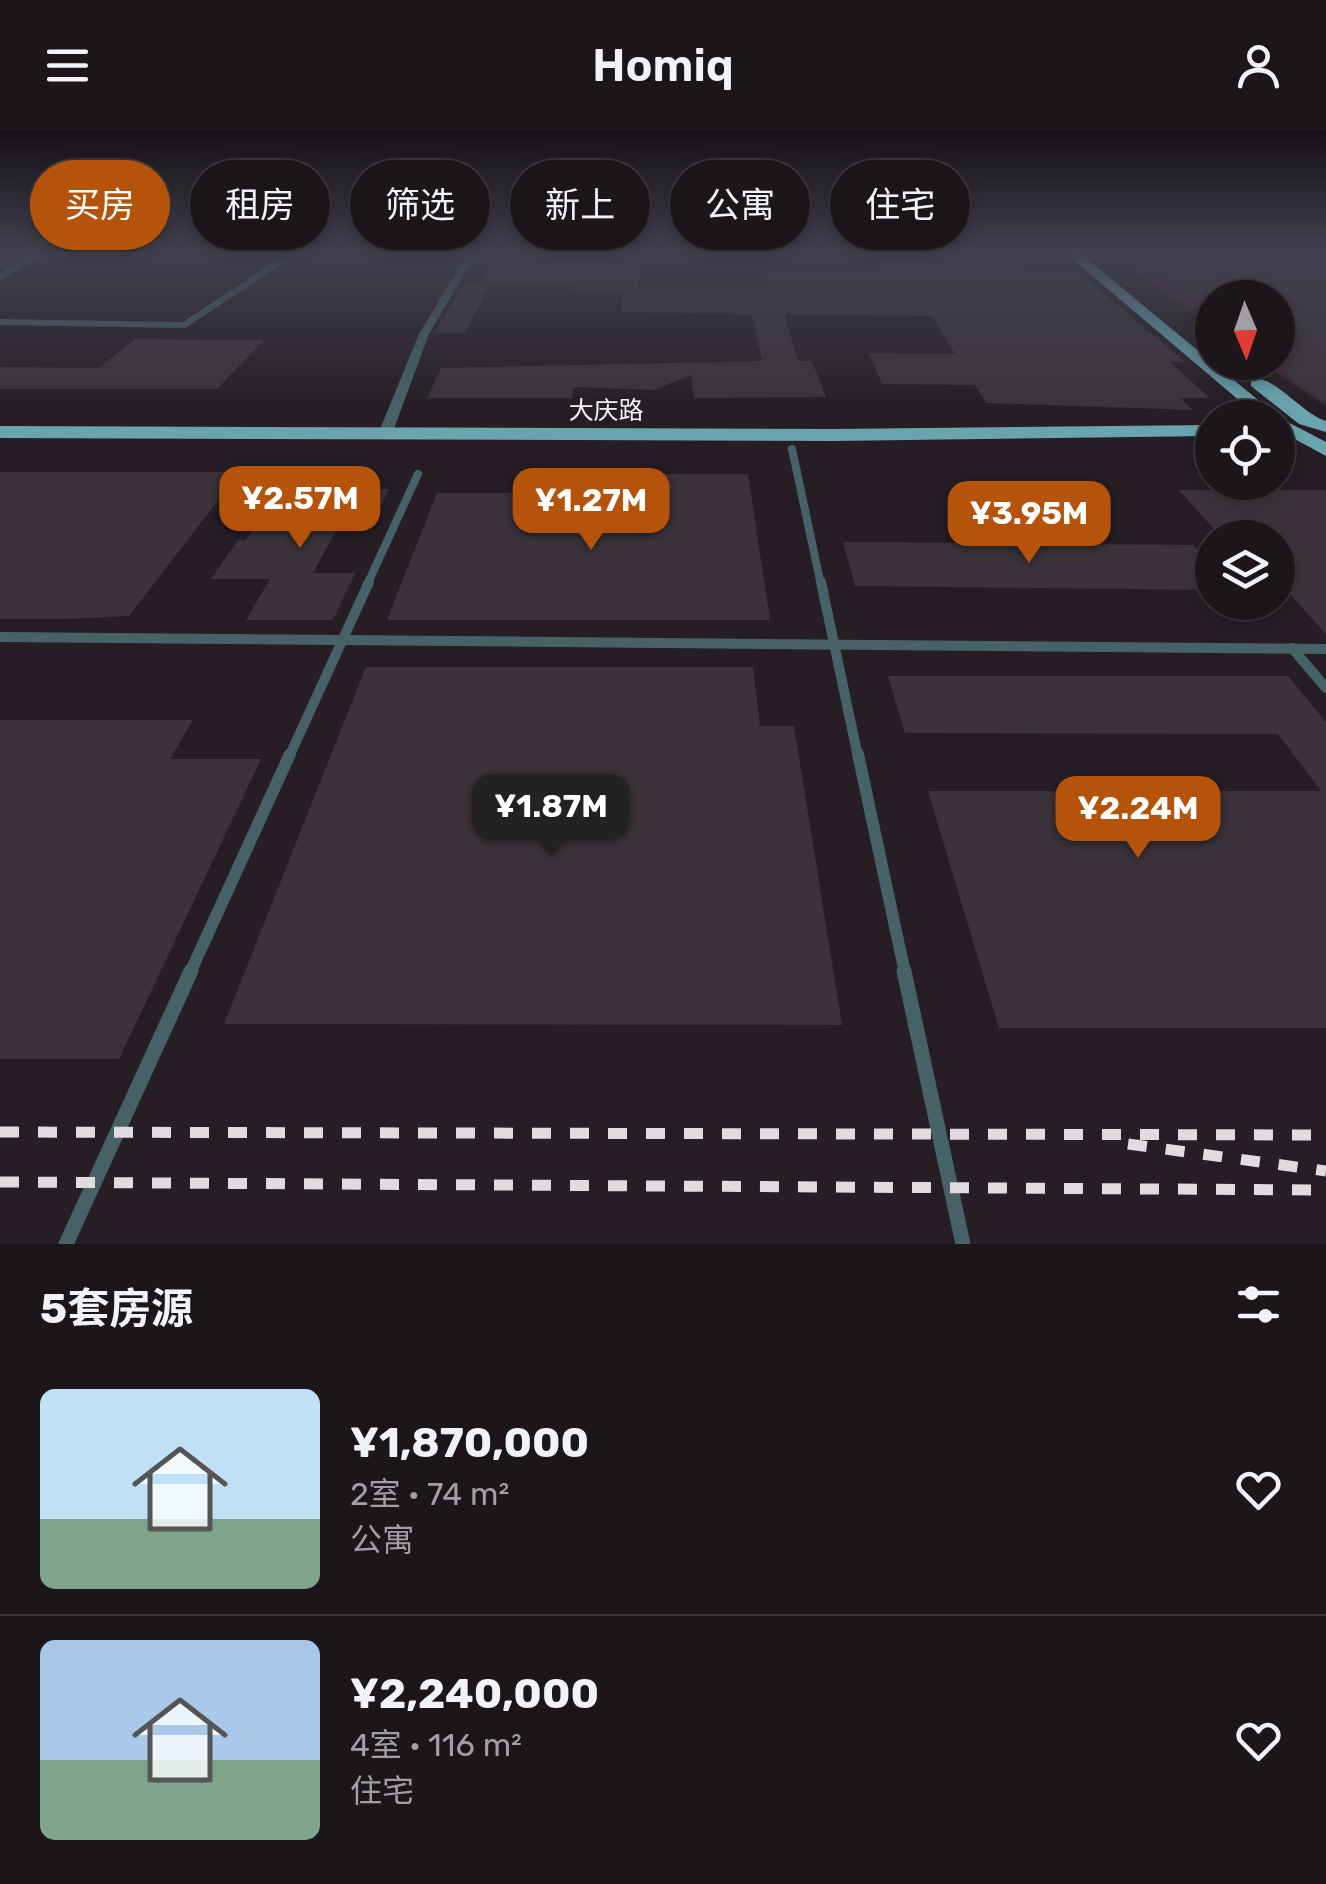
<!DOCTYPE html>
<html lang="zh">
<meta charset="utf-8">
<style>
:root{--surface:#1c161b;--page:#292328;--text:#f1f3f6;--muted:#a09fa3;--line:#3a353a;--accent:#b45309}
body{margin:0;font-family:Rubik,"Noto Sans SC",sans-serif;background:var(--page);color:var(--text);height:100vh;display:flex;flex-direction:column;font-size:38px;white-space:nowrap}
*{box-sizing:border-box;margin:0}
p{font-size:32px;color:var(--muted)}
.icon{flex:none;width:55px;height:55px;fill:none;stroke:currentColor;stroke-width:2;stroke-linecap:round;stroke-linejoin:round}
.map{position:relative;height:1114px;overflow:hidden}
.side{display:flex;flex-direction:column;background:var(--surface);flex:1}
.side>*{flex:none}
.banner{position:absolute;left:30px;top:30px;width:1268px;height:90px;display:flex;gap:20px}
.needle{width:65px;rotate:178deg}
.fabs{position:absolute;left:1195px;top:150px;display:grid;gap:20px}
.fabs a{display:grid;place-items:center;width:100px;height:100px;border-radius:50%;background:var(--surface);box-shadow:0 5px 15px #0003,0 0 0 2px var(--line);font-size:50px}
.price{position:absolute;translate:-50% -85px;padding:0 22px;border-radius:20px;background:var(--accent);color:#fff;font-size:32px;line-height:65px;filter:drop-shadow(0 2px 5px #0008)}
.price::after{content:'';position:absolute;left:50%;top:60px;width:30px;height:22px;margin-left:-15px;background:inherit;clip-path:polygon(0 0,100% 0,50% 100%)}
.price.selected{background:#222;color:#fff}
ul{padding:0;list-style:none}
li{display:flex;align-items:center;gap:30px;height:250px;padding:0 40px}
li+li{border-top:2px solid var(--line)}
li span{display:grid;place-items:center;flex:none;width:280px;height:200px;border-radius:15px;color:#555}
li>.icon{margin-inline-start:auto}
span .icon{width:120px;height:120px;fill:#fffc;stroke-width:1}
li b{font-size:42px}
h2{display:flex;justify-content:space-between;align-items:center;height:120px;padding:0 40px;font-size:42px}
.tag{padding:0 35px;border-radius:45px;background:var(--surface);box-shadow:0 5px 15px #0003,0 0 0 2px var(--line);font-size:35px;line-height:90px}
.tag.selected{background:var(--accent);color:#fff}
header{display:flex;justify-content:space-between;align-items:center;height:130px;padding:0 40px;background:var(--surface);font-size:45px;font-weight:600}
.map>svg:first-child{display:block}
.green{fill:#41253a}
.building{fill:#3b3339}
.lines{fill:none;stroke-linecap:round;stroke-linejoin:round}
.service-far3{stroke:#476267;stroke-width:8}
.service-far2{stroke:#476267;stroke-width:10}
.service-far1{stroke:#476267;stroke-width:12}
.service{stroke:#476267;stroke-width:15}
.minor{fill:#476267;fill-rule:evenodd}
.primary{fill:#69a4af;fill-rule:evenodd}
.rail{stroke:#e1dbdf;stroke-width:11;stroke-dasharray:19 19;stroke-linecap:butt}
.labels{text-anchor:middle;dominant-baseline:central;stroke-width:8;stroke-linejoin:round;paint-order:stroke}
.far-street-label{font-size:25px;fill:#f7f2f5;stroke:#261e24}
</style>
<header><svg class="icon" aria-label="menu" viewBox="0 0 24 24"><path d="M4 6h16M4 12h16M4 18h16"/></svg>Homiq<svg class="icon" aria-label="person" viewBox="0 0 24 24"><circle cx="12" cy="8" r="4"/><path d="M4 21q1-7 8-7t8 7"/></svg></header>
<div class="map">
<svg width="1326" height="1114" viewBox="0 0 1326 1114">
<rect width="100%" height="100%" fill="#261e24"/>
<path class="green" d="M1109 121H1326V276L1261 233 1278 232V168H1212V197Z"/>
<g class="building">
<path d="M498 121H643L638 158H770L766 142H883L873 125H1008L1026 142 1080 143 1185 232H1170L1210 268H1180L1193 280 986 273 975 255 882 254 869 223 955 224 932 186 784 184 798 231H812L826 267 694 268 691 245 654 260 574 257 572 268H427L441 238 762 231 752 184 621 182 623 162H574L575 155 491 154 465 203H434L464 152H481Z"/>
<path d="M1183 130 1248 139 1326 137V275L1278 238V168H1212V184L1162 138H1187Z"/>
<path d="M135 209 264 210 217 259H0V237L99 238Z"/>
<path d="M0 342H240L129 486 69 489H0Z"/>
<path d="M572 344H748L770 490H387L437 363H569Z"/>
<path d="M280 359H389L371 397H338L313 443H355L333 490H246L270 449H211L238 410H246Z"/>
<path d="M1179 360H1326V504L1278 451V408H1222Z"/>
<path d="M843 412 1193 415 1212 439V460L855 456Z"/>
<path d="M366 537H753L760 596H794L842 895 224 894Z"/>
<path d="M888 546H1288L1326 592V898H999L928 661H1321L1278 604 905 603Z"/>
<path d="M0 590H193L170 629H261L119 929H0Z"/>
</g>
<g class="lines">
<g class="service-far3">
<path d="M792 319 821 455"/>
<path d="M367 455 418 344"/>
</g>
<g class="service-far2">
<path d="M821 452 858 627"/>
<path d="M0 507 1326 519"/>
<path d="M1292 518 1326 558"/>
<path d="M289 627 369 452"/>
</g>
<g class="service-far1">
<path d="M858 624 905 843"/>
<path d="M190 843 290 624"/>
</g>
<g class="service">
<path d="M904 841 963 1114"/>
<path d="M66 1114 191 841"/>
</g>
<g class="minor">
<path d="M41 121H52L0 150V143Z"/>
<path d="M291 121H302L185 198 0 195V189L183 192Z"/>
<path d="M469 121H478L429 204 392 304 380 307 378 304 419 204Z"/>
</g>
<g class="primary">
<path d="M1063 121H1077L1280 288 1326 312V326L1278 300V288H1260Z"/>
<path d="M1251 248C1276 246 1301 283 1326 291V302L1299 294 1251 256Z"/>
<path d="M0 296 834 299 1212 295V306L834 311 0 308Z"/>
</g>
<g class="rail">
<path d="M0 1002 1326 1005"/>
<path d="M1128 1014 1326 1041"/>
<path d="M0 1052 1326 1060"/>
</g>
</g>
<linearGradient id="sky" x2="0" y2="1"><stop stop-color="#151014"/><stop offset="0.44" stop-color="#414150"/><stop offset="1" stop-color="#414150" stop-opacity="0"/></linearGradient>
<rect width="1326" height="277" fill="url(#sky)"/>
<g class="labels">
<g class="far-street-label">
<text x="606" y="280">大庆路</text>
</g>
</g>
</svg>
<div class="fabs">
<a><svg class="needle" viewBox="-14 -14 28 28"><path d="M0-13l5 13h-10z" fill="#e53935"/><path d="M0 13l5-13h-10z" fill="#a09fa3"/></svg></a>
<a><svg class="icon" aria-label="locate" viewBox="0 0 24 24"><circle cx="12" cy="12" r="6"/><path d="M12 2v4M12 18v4M2 12h4M18 12h4"/></svg></a>
<a><svg class="icon" aria-label="layers" viewBox="0 0 24 24"><path d="M12 4l9 5-9 5-9-5zM3 14l9 5 9-5"/></svg></a>
</div>
<b class="price" style="left:300px;top:421px">¥2.57M</b>
<b class="price" style="left:591px;top:423px">¥1.27M</b>
<b class="price" style="left:1029px;top:436px">¥3.95M</b>
<b class="price selected" style="left:551px;top:729px">¥1.87M</b>
<b class="price" style="left:1138px;top:731px">¥2.24M</b>
<div class="banner">
<a class="tag selected">买房</a>
<a class="tag">租房</a>
<a class="tag">筛选</a>
<a class="tag">新上</a>
<a class="tag">公寓</a>
<a class="tag">住宅</a>
</div>
</div>
<section class="side">
<h2>5套房源<svg class="icon" aria-label="filters" viewBox="0 0 24 24"><path d="M4 7h16M4 17h16"/><circle cx="9" cy="7" r="2"/><circle cx="15" cy="17" r="2"/></svg></h2>
<ul>
<li><span style="background:linear-gradient(#bfe0f5 65%,#7fa58c 0)"><svg class="icon" aria-label="home" viewBox="0 0 24 24"><path d="M3 11l9-7 9 7M6 9v11h12V9"/></svg></span><div><b>¥1,870,000</b><p>2室 · 74 m²</p><p>公寓</p></div><svg class="icon" aria-label="heart" viewBox="0 0 24 24"><path d="M12 20l-8-8c-3-5 5-10 8-4 3-6 11-1 8 4z"/></svg></li>
<li><span style="background:linear-gradient(#a9c7e8 60%,#7fa58c 0)"><svg class="icon" aria-label="home" viewBox="0 0 24 24"><path d="M3 11l9-7 9 7M6 9v11h12V9"/></svg></span><div><b>¥2,240,000</b><p>4室 · 116 m²</p><p>住宅</p></div><svg class="icon" aria-label="heart" viewBox="0 0 24 24"><path d="M12 20l-8-8c-3-5 5-10 8-4 3-6 11-1 8 4z"/></svg></li>
</ul>
</section>
